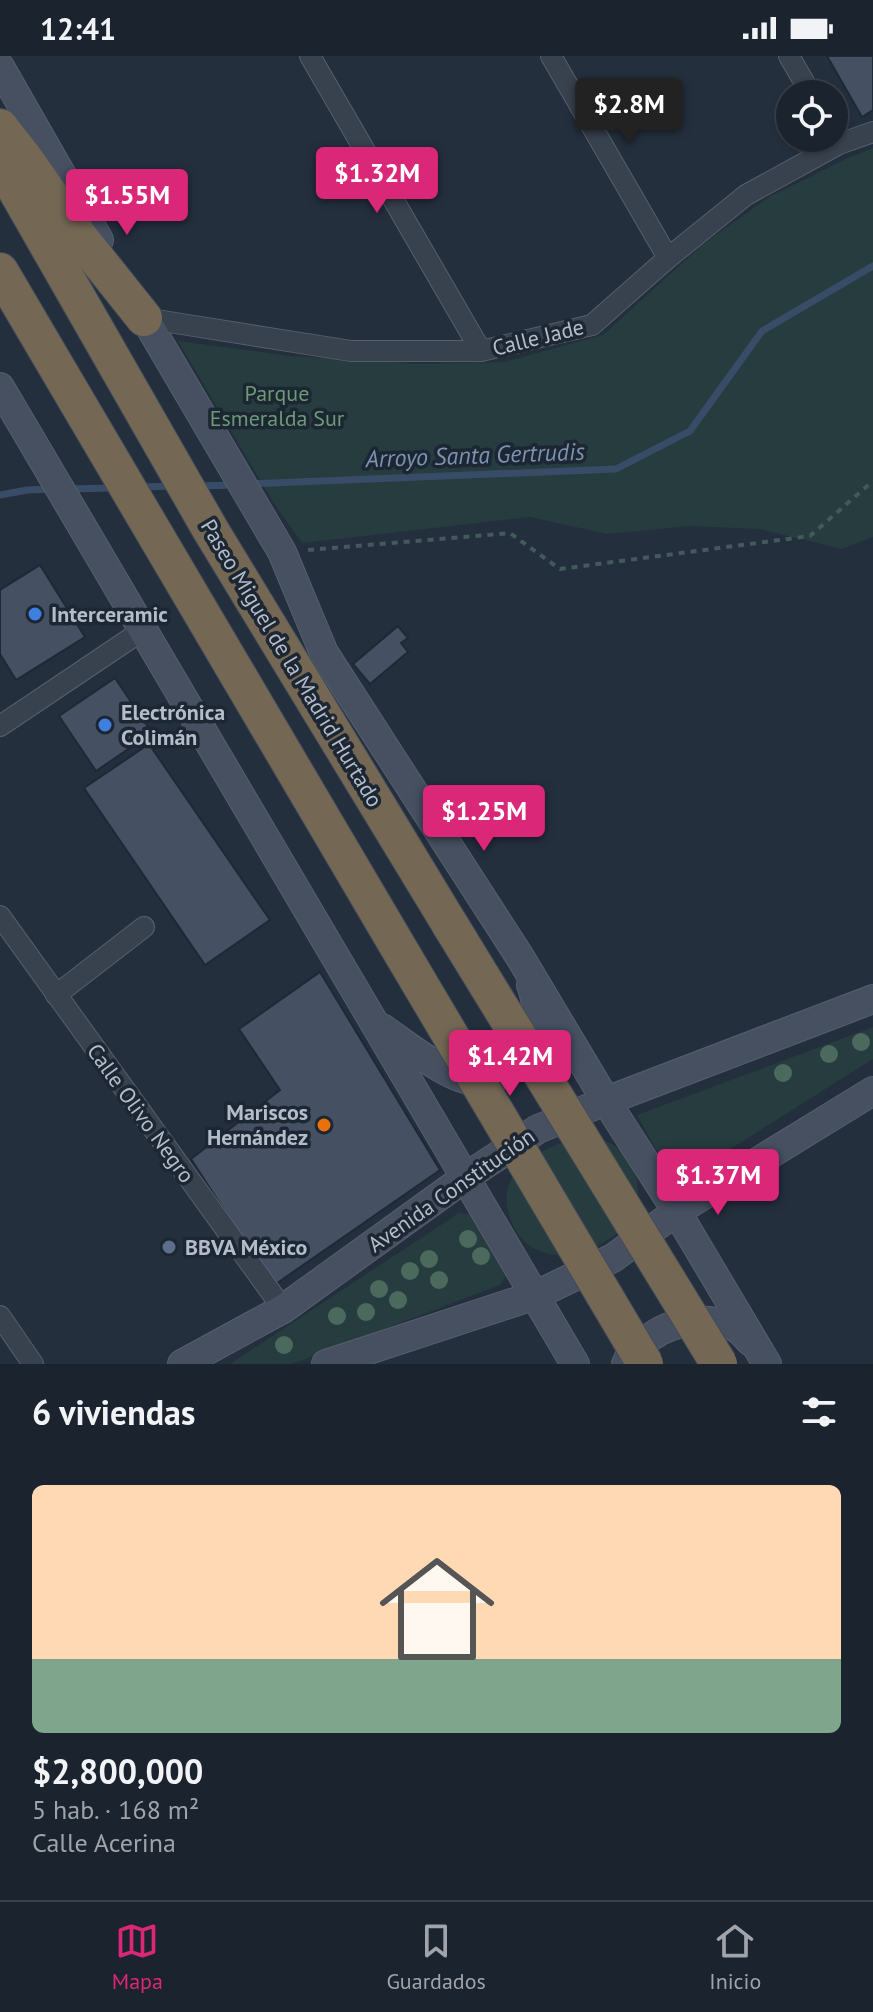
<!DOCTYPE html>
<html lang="es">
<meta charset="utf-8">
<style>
:root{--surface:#1b232e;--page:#242b36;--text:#f1f3f6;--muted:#a0a4aa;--line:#39404a;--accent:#db2777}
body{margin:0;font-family:"PT Sans",sans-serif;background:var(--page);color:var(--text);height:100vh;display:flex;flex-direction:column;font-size:30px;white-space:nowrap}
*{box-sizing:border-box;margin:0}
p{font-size:26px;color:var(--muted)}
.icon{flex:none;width:44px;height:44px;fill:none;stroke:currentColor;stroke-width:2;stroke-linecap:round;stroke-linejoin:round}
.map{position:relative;height:1308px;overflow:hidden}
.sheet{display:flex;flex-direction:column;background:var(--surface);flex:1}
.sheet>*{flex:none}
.buttons{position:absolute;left:776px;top:24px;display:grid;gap:16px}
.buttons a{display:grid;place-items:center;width:72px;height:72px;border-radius:50%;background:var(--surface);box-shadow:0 2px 6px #0004,0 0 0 2px var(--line);font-size:40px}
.price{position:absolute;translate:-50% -68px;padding:0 18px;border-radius:8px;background:var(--accent);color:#fff;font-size:26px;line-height:52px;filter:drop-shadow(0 2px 4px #0008)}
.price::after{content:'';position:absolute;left:50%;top:48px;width:24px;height:18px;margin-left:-12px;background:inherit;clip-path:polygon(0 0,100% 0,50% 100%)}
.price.on{background:#222;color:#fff}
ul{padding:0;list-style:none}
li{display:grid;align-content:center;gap:16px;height:424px;padding:0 32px}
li+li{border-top:2px solid var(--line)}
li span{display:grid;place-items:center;height:248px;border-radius:12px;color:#555}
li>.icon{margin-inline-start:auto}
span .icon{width:144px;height:144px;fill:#fffc;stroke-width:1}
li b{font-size:34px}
h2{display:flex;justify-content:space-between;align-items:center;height:96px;padding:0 32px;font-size:34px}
.status{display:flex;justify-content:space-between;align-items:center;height:56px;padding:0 40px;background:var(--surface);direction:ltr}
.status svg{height:22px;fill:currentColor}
.tab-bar{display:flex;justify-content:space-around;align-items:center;height:112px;border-top:2px solid var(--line);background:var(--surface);font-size:22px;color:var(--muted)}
.tab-bar a{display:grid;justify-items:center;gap:4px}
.tab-bar .on{color:var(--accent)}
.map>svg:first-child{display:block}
.green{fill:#263c3f}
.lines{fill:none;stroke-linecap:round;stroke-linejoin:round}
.stream{stroke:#394c67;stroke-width:7}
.building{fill:#455162;stroke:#1f2835;stroke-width:2}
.street-casing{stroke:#565f6c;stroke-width:22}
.secondary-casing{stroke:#565f6c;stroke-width:30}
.highway-casing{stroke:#434c59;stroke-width:38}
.path{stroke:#44595c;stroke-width:4;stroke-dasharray:6 6;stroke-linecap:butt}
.street{stroke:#38414e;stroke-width:20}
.secondary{stroke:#465061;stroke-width:28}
.highway{stroke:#746855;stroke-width:36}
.highway-bridge-casing{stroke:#434c59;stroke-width:38;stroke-linecap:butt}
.highway-bridge{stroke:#746855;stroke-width:36}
.tree{fill:#4b6a5d}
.shop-dot{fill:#3f7fe0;stroke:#1d2633;stroke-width:3}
.food-dot{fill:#e8710a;stroke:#1d2633;stroke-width:3}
.service-dot{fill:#5c6f8a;stroke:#1d2633;stroke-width:3}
.labels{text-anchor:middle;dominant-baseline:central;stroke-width:7;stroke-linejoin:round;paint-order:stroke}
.street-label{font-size:22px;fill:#b4bcc9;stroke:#1d2633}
.park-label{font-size:22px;fill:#6b9a76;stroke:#1d2633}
.poi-label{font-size:22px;font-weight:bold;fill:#b4bcc9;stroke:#1d2633;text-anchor:start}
.water-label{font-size:24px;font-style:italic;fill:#7c92b1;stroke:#1d2633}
</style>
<div class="status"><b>12:41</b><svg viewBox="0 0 49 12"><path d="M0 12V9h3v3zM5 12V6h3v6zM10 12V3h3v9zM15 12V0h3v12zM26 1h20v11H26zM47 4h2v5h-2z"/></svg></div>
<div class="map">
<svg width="873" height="1308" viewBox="0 0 873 1308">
<rect width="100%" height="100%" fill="#242f3e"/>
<g class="green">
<path d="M873 92V481L842 493 759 473 689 470 607 478 530 461 302 487 273 446 178 285 291 300 419 308 504 306 603 279 702 189 769 141 846 103Z"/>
<path d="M873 971V1003L675 1128 637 1059Z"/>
<path d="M585 1081C597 1083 609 1084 619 1093 641 1111 645 1147 625 1169 606 1191 565 1208 537 1194 523 1187 515 1176 510 1162 492 1113 546 1088 585 1081Z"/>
<path d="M459 1157 479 1160 510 1214 500 1229 292 1308H230Z"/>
</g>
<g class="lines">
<g class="stream">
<path d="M250 428 616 413 690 375 762 275 873 210"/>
<path d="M198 430 233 429"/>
<path d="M142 431 173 430"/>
<path d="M70 433 113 432"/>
<path d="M0 439 27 434 53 433"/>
</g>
</g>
<g class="building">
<path d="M827 0H873V54L862 61Z"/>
<path d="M40 509 85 581 16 624 0 598V534Z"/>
<path d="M398 570 408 582 401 587 408 596 370 628 353 608Z"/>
<path d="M115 622 152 677 96 715 59 660Z"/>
<path d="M149 688 270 864 205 909 84 732Z"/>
<path d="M320 916 440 1114 273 1230 191 1103 280 1034 239 973Z"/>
</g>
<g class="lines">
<g class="street-casing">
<g id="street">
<path d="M310 0 481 295"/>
<path d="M551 0 668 202"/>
<path d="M789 0 811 38"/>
<path d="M144 262 351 295H481L592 269 668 202 746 139 839 88 873 76"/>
<path d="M0 670 143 574"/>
<path d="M0 860 283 1253"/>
<path d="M56 939 144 871"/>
<path d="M0 1260 33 1308"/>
</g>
</g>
<g class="secondary-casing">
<g id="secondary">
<path d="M0 11 99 184"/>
<path d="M134 244 282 496 324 597 520 901 606 1045 672 1148 767 1308"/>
<path d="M0 331 575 1308"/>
<path d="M382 972C403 986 455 1029 480 1025 499 1023 514 1011 524 994 537 974 540 952 531 929"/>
<path d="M182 1308 283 1253 466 1121 538 1073 606 1045 873 943"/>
<path d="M326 1308 536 1239 613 1202 676 1156 873 1035"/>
<path d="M626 1308C629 1299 634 1295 642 1288 666 1266 700 1259 732 1270 739 1272 746 1281 751 1286"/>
</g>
</g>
<g class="highway-casing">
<g id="highway">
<path d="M0 71 25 103 81 183 144 262"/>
<path d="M0 106 210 473 449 867"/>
<path d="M0 215 404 901"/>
</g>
</g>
<path class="path" d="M308 494 510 477 560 513 810 480 873 425"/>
<use href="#street" class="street"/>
<use href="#secondary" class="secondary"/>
<use href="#highway" class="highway"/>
<g class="highway-bridge-casing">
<g id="highway-bridge">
<path d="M449 867 719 1308"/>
<path d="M404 901 645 1308"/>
</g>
</g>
<use href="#highway-bridge" class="highway-bridge"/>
</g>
<g class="tree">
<circle cx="861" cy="986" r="9"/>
<circle cx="829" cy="998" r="9"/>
<circle cx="783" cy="1017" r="9"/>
<circle cx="468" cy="1183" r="9"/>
<circle cx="481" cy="1200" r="9"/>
<circle cx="429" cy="1203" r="9"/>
<circle cx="410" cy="1215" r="9"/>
<circle cx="439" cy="1224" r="9"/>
<circle cx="379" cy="1233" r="9"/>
<circle cx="398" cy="1244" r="9"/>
<circle cx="366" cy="1256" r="9"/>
<circle cx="337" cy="1260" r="9"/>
<circle cx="284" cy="1289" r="9"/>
</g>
<g class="shop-dot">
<circle cx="35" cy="558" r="8"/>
<circle cx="105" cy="669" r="8"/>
</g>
<circle class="food-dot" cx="324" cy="1069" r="8"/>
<circle class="service-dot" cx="169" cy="1191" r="8"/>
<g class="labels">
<g class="street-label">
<text transform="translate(538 281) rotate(-14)">Calle Jade</text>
<text transform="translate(292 607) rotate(59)">Paseo Miguel de la Madrid Hurtado</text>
<text transform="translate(141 1057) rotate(54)">Calle Olivo Negro</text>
<text transform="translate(451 1134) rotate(-35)">Avenida Constitución</text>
</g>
<g class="park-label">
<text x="277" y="337">Parque<tspan x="277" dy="25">Esmeralda Sur</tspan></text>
</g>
<g class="poi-label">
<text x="51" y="558">Interceramic</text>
<text x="121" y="656">Electrónica<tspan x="121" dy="25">Colimán</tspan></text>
<text x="308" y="1056" text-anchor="end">Mariscos<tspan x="308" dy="25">Hernández</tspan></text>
<text x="185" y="1191">BBVA México</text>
</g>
<g class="water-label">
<text transform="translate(475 399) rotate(-2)">Arroyo Santa Gertrudis</text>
</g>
</g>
</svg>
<div class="buttons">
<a><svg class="icon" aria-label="locate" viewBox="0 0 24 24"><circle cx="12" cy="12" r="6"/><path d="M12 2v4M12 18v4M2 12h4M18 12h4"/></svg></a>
</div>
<b class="price on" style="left:629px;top:90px">$2.8M</b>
<b class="price" style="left:377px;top:159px">$1.32M</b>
<b class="price" style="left:127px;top:181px">$1.55M</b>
<b class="price" style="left:484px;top:797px">$1.25M</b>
<b class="price" style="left:510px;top:1042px">$1.42M</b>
<b class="price" style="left:718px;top:1161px">$1.37M</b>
</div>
<section class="sheet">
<h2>6 viviendas<svg class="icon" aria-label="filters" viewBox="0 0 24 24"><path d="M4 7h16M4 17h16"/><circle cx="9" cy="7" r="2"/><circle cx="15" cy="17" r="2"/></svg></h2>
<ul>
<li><span style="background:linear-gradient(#ffd9b3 70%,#7fa58c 0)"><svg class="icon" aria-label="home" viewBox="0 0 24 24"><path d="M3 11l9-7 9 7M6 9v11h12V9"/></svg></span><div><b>$2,800,000</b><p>5 hab. · 168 m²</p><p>Calle Acerina</p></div></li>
</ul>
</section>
<nav class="tab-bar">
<a class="on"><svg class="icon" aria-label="map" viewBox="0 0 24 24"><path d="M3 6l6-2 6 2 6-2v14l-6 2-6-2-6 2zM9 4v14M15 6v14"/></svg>Mapa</a>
<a><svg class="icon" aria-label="saved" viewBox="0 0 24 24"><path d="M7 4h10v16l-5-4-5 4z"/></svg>Guardados</a>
<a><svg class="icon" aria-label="home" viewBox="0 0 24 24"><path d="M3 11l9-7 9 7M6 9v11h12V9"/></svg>Inicio</a>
</nav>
